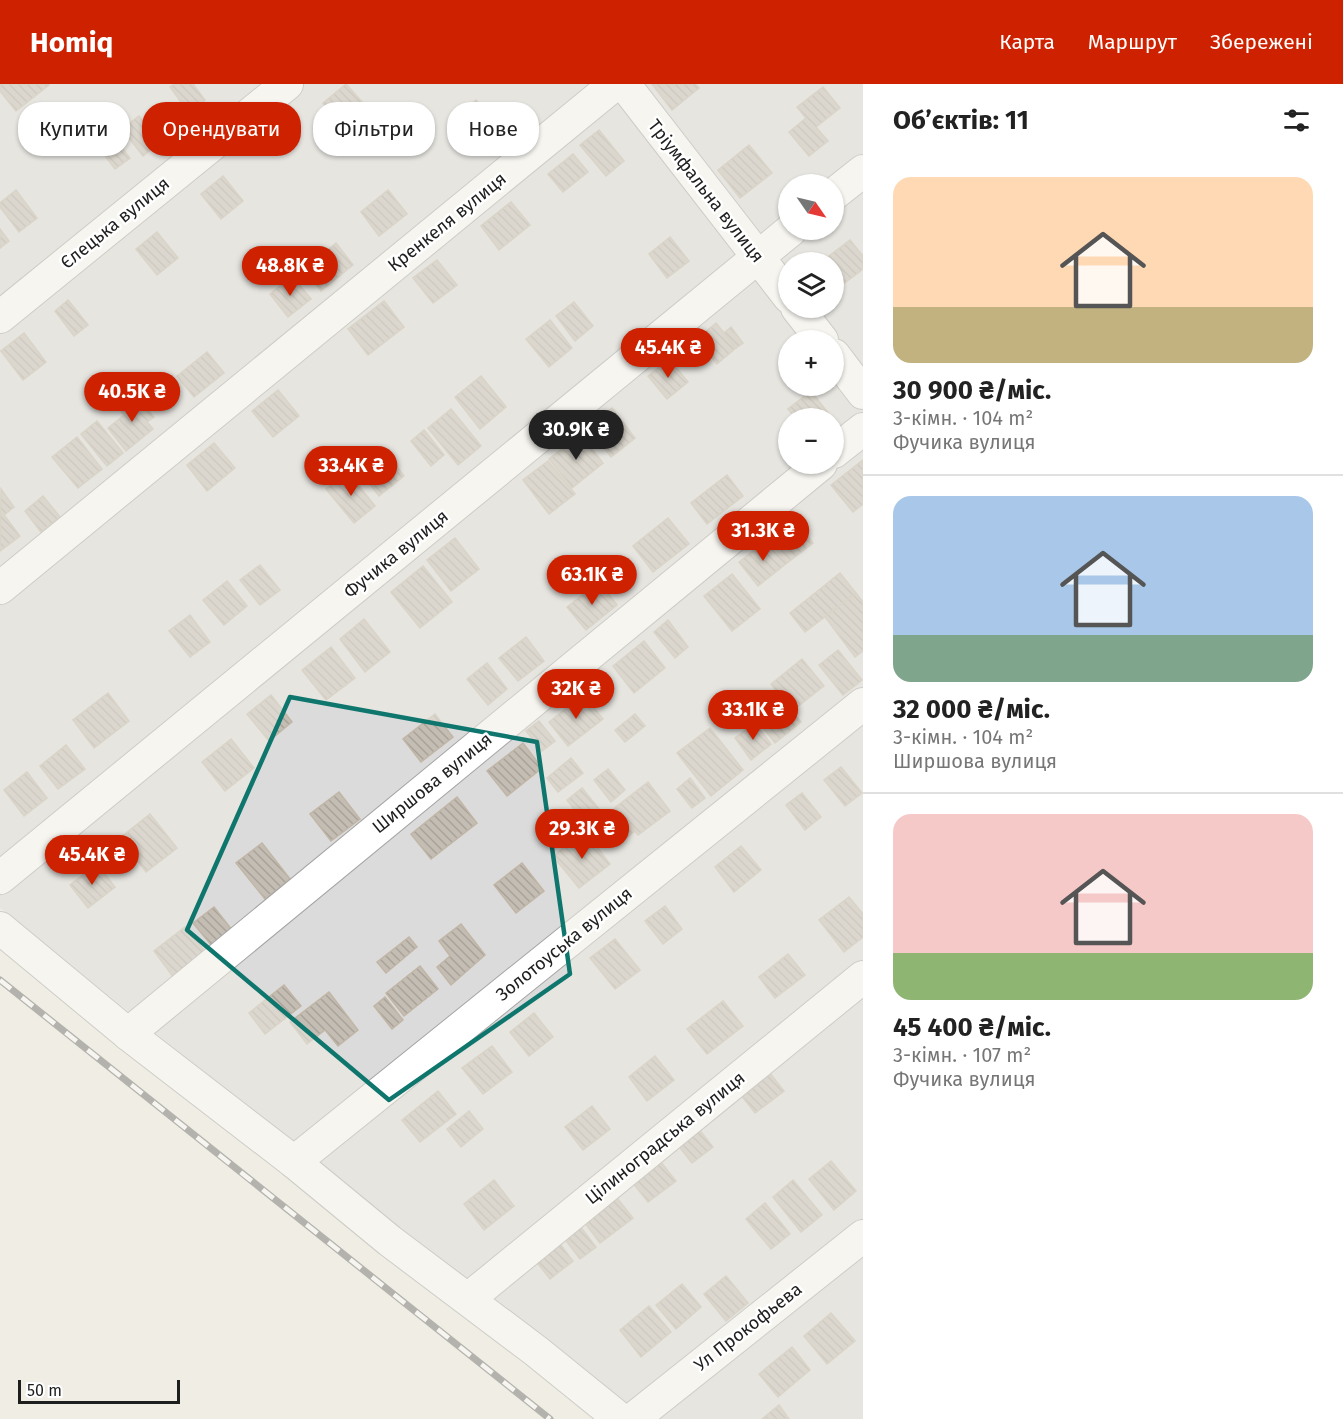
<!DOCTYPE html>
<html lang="uk">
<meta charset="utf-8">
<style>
:root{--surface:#fff;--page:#f6f6f6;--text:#222;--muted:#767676;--line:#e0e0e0;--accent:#cd2100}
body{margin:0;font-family:"Fira Sans",sans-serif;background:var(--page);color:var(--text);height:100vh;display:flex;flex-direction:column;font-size:22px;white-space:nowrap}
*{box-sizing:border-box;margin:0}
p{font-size:20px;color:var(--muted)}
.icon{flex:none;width:33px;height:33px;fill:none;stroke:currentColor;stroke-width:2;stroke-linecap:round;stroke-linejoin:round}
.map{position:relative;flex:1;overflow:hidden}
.details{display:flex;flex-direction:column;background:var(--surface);width:480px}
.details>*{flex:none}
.hud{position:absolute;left:18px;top:18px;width:570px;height:54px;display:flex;gap:12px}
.needle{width:39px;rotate:124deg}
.controls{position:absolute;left:778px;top:90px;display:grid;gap:12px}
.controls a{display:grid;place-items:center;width:66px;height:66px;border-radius:50%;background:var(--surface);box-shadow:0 2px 4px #0004;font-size:30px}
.scale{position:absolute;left:18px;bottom:15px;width:162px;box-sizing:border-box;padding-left:6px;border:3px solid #1e1e1e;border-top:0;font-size:16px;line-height:21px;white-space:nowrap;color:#1e1e1e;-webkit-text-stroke:4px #fff;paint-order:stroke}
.price{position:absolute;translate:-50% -51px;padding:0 14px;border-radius:21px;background:var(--accent);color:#fff;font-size:20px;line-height:39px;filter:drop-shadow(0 2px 3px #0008)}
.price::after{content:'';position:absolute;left:50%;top:36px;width:18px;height:14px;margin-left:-9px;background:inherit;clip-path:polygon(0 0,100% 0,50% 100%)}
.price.selected{background:#222;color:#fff}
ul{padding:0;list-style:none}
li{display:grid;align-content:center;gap:12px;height:318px;padding:0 30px}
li+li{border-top:2px solid var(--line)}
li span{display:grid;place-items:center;height:186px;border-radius:18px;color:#555}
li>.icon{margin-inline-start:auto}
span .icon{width:108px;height:108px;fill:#fffc;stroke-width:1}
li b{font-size:26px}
h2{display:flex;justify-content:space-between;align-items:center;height:72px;padding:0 30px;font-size:26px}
.chip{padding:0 21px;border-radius:24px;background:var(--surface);box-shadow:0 2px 4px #0004;font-size:21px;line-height:54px}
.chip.selected{background:var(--accent);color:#fff}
header{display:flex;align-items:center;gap:36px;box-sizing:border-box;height:84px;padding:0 30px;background:var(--accent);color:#fff}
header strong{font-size:28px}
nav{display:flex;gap:33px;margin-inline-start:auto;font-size:21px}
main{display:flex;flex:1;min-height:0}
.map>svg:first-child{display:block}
.residential{fill:#dcdbdb;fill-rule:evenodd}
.building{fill:url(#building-back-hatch);stroke:#c1b6a6;stroke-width:1.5}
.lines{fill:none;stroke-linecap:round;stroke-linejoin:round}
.minor-casing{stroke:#a5a5a5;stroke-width:34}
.minor{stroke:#fff;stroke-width:32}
.rail-casing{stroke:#6c6c6c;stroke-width:7}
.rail{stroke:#fff;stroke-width:4.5;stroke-dasharray:14;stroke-linecap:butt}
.marked{fill:none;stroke:#0f766e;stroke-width:4.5;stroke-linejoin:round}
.labels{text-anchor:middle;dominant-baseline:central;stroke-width:5;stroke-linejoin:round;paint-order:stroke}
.street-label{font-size:18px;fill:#1e1e1e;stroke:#fff}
</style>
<header>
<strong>Homiq</strong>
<nav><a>Карта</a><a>Маршрут</a><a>Збережені</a></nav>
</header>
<main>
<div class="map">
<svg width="863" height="1335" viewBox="0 0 863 1335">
<defs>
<pattern id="building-back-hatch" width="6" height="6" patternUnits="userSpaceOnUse" patternTransform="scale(1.5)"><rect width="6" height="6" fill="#c4bdb3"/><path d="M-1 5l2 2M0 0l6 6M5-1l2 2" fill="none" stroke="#a8a29a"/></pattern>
</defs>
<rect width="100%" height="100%" fill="#efede4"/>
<path class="residential" d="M0 0H863V1335H635L0 824ZM789 100H834V146H789ZM789 178H834V224H789ZM789 256H834V302H789ZM789 334H834V380H789Z"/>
<g class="building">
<path d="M0 0H48L49 1 16 27 0 7Z"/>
<path d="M174 0H193L205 16 189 29 170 3Z"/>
<path d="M346 0 371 28 346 48 323 19Z"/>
<path d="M652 0H695L699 4 672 26Z"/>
<path d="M823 3 840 24 816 43 828 57 809 72 789 48 806 34 797 23Z"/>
<path d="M476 16 496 41 469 63 449 38Z"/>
<path d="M139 32 160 59 143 72 122 45Z"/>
<path d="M104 41 130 74 115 85 90 52Z"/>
<path d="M599 46 624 77 606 92 580 61Z"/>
<path d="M749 61 772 89 740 114 718 86Z"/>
<path d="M573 70 588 88 563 108 548 90Z"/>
<path d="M223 92 243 117 221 135 201 110Z"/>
<path d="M16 106 37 134 19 148 0 123V119Z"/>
<path d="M388 106 407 130 379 152 361 128Z"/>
<path d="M511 118 530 141 499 166 481 142Z"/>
<path d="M0 145 9 157 0 164Z"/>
<path d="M157 148 178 174 157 191 136 165Z"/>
<path d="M670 153 689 177 667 194 649 170Z"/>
<path d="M850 156 863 172V185L834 207V178H821Z"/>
<path d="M336 159 353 181 321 207 304 186Z"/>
<path d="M437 176 457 201 433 219 413 194Z"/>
<path d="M292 192 311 215 288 233 270 210Z"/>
<path d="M68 216 88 241 74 252 55 227Z"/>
<path d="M384 217 404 243 368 271 348 245Z"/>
<path d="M574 218 593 242 575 257 556 232Z"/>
<path d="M550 236 572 264 549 283 526 255Z"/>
<path d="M716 239 736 264 717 280 697 255Z"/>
<path d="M731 243 743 259 736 264 724 249Z"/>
<path d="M24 249 46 278 23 296 1 267Z"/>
<path d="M207 268 224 289 194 313 177 292Z"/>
<path d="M669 275 688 298 667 315 648 292Z"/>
<path d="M481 292 506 323 480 345 455 313Z"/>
<path d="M278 306 299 332 273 353 252 327Z"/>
<path d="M811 307 832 334H795L788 325Z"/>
<path d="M135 309 154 333 147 338 153 345 126 367 108 344 124 331 118 323Z"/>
<path d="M612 324 635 354 611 373 588 343Z"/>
<path d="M451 325 481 362 458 381 428 344Z"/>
<path d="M97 337 123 369 107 382 81 350Z"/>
<path d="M424 346 444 371 431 382 411 357Z"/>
<path d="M581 350 603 379 572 404 549 375Z"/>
<path d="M77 353 102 385 78 404 52 373Z"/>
<path d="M214 359 235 384 207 407 187 381Z"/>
<path d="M383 365 404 392 379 412 358 385Z"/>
<path d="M863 376V420L853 428 831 401Z"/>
<path d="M548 377 575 410 549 430 523 396Z"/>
<path d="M348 388 375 422 354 439 326 405Z"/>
<path d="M727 391 743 412 707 440 691 419Z"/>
<path d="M1 405 14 423 4 431 20 452 0 467Z"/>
<path d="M43 412 60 433 41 448 25 427Z"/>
<path d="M668 434 689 460 653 488 633 462Z"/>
<path d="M795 435 813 459 787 479 768 455Z"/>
<path d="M455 454 479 485 451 507 427 476Z"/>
<path d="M768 455 787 479 758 502 739 478Z"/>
<path d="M260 481 280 506 260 521 240 496Z"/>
<path d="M423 482 452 518 420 544 391 508Z"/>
<path d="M840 489 856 509 805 548 790 529Z"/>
<path d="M732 490 760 525 732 547 704 512Z"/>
<path d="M227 497 247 522 224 541 203 516Z"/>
<path d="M599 498 617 521 586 546 567 523Z"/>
<path d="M856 509 863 518V567L855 573 825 533Z"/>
<path d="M190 531 210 558 190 573 169 547Z"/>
<path d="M364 535 390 568 365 588 340 555Z"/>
<path d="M668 536 688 563 675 574 654 548Z"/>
<path d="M526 553 544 577 518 597 499 574Z"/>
<path d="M644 557 665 584 634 609 613 582Z"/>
<path d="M331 563 355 594 326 616 302 586Z"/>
<path d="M838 566 862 596 843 611 819 581Z"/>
<path d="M802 575 824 602 792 627 771 600Z"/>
<path d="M487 579 507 605 488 621 467 595Z"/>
<path d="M775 606 801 638 775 659 749 626Z"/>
<path d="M108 609 129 637 94 664 73 636Z"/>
<path d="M271 611 292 638 269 657 247 630Z"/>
<path d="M583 611 603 635 568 662 549 638Z"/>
<path d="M435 630 453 653 421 678 403 655Z"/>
<path d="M635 630 645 642 625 658 615 646Z"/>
<path d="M539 637 555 657 542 667 526 647Z"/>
<path d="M755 639 771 660 751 676 735 654Z"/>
<path d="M710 644 743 686 711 712 677 669Z"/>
<path d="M231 655 254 684 225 707 202 678Z"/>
<path d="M523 659 542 684 507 712 487 687Z"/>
<path d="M66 661 85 685 58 705 40 682Z"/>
<path d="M571 674 583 689 558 708 547 694Z"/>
<path d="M841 683 862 709 845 722 824 696Z"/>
<path d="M608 685 625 706 611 718 594 696Z"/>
<path d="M27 688 47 714 24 732 4 706Z"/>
<path d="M690 694 705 714 692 724 677 705Z"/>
<path d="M648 698 670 727 638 751 616 723Z"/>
<path d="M582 704 603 730 588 743 567 716Z"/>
<path d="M339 708 360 735 331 757 310 730Z"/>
<path d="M802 709 821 733 805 746 786 721Z"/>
<path d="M457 713 477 739 431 775 411 750Z"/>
<path d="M616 723 635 747 626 754 607 731Z"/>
<path d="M150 730 177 764 146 788 120 754Z"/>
<path d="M585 747 610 780 579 804 553 772Z"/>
<path d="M262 759 290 795 265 815 236 779Z"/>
<path d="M741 762 761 786 734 808 715 783Z"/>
<path d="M522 779 544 807 516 829 494 801Z"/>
<path d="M97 780 115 803 88 824 70 801Z"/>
<path d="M849 813 863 830V853L844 868 819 836Z"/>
<path d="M665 822 682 845 663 860 645 837Z"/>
<path d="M214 823 232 846 212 862 193 839Z"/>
<path d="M461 840 485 871 451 901 437 883 450 872 439 857Z"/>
<path d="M185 843 206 869 174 894 154 867Z"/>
<path d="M409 853 417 863 386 889 377 878Z"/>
<path d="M615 855 640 886 615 905 590 874Z"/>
<path d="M788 870 805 891 775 914 759 893Z"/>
<path d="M420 882 438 905 404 932 386 909Z"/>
<path d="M284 901 301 922 265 950 249 929Z"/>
<path d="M329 908 358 946 338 962 325 946 307 960 290 938Z"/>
<path d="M385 913 403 936 392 945 374 922Z"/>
<path d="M723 917 743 942 707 970 687 945Z"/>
<path d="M534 929 553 953 529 972 510 948Z"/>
<path d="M492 962 512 988 483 1010 462 984Z"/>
<path d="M655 972 674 996 647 1017 629 993Z"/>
<path d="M765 983 784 1007 755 1029 737 1006Z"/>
<path d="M438 1007 456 1030 420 1058 402 1036Z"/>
<path d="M592 1022 610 1045 583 1066 565 1043Z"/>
<path d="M469 1027 483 1045 461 1063 447 1045Z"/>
<path d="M694 1039 713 1063 692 1079 674 1056Z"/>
<path d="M656 1072 676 1097 648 1118 629 1094Z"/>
<path d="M831 1077 856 1107 834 1126 809 1095Z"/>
<path d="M494 1096 514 1122 484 1146 464 1120Z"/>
<path d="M793 1096 822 1131 801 1148 773 1113Z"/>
<path d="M613 1109 633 1134 600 1159 581 1134Z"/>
<path d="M765 1119 790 1150 771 1165 746 1135Z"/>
<path d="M576 1137 596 1163 580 1175 560 1149Z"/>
<path d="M554 1152 573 1177 550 1195 531 1171Z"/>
<path d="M726 1192 748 1219 726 1237 704 1210Z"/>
<path d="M682 1200 701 1223 676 1245 656 1221Z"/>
<path d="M649 1222 671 1248 641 1273 620 1246Z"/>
<path d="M831 1229 855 1257 827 1280 804 1252Z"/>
<path d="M792 1263 810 1286 778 1313 759 1290Z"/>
<path d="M779 1321 789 1335H762Z"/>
</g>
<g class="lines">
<g class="minor-casing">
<g id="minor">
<path d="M624 0 789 213"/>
<path d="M834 110 863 87"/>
<path d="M797 224 822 256"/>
<path d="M0 233 287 0"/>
<path d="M834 271 863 309"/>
<path d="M834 368 863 345"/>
<path d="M0 504 615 0"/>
<path d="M0 794 791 146"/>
<path d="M0 844 128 950 294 1078 390 1157 536 1267 620 1335"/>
<path d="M128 950 821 380"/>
<path d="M294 1078 863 620"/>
<path d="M468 1215 863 893"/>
<path d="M633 1335 863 1152"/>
</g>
</g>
<use href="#minor" class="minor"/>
<g class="rail-casing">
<path id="rail" d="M0 896 550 1335"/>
</g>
<use href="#rail" class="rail"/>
</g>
<path d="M0 0H863V1335H0ZM290 613 537 658 570 890 389 1016 187 846Z" fill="#efede4" fill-opacity=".55" fill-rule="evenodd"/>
<path class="marked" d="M290 613 537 658 570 890 389 1016 187 846Z"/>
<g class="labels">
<g class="street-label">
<text transform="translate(706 107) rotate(52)">Тріумфальна вулиця</text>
<text transform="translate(447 138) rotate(-39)">Кренкеля вулиця</text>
<text transform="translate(115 139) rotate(-39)">Єлецька вулиця</text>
<text transform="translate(396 470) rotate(-39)">Фучика вулиця</text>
<text transform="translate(432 699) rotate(-39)">Ширшова вулиця</text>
<text transform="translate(564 860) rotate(-39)">Золотоуська вулиця</text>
<text transform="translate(665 1054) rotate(-39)">Цілиноградська вулиця</text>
<text transform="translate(748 1243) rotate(-38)">Ул Прокофьева</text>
</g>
</g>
</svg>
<div class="controls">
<a><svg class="needle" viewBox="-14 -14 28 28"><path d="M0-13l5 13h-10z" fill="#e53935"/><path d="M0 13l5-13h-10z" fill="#767676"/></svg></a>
<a><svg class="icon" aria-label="layers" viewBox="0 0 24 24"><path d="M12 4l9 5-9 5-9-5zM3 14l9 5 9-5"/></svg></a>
<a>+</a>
<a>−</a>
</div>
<div class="scale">50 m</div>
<b class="price" style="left:290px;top:213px">48.8K ₴</b>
<b class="price" style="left:668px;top:295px">45.4K ₴</b>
<b class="price" style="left:132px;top:339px">40.5K ₴</b>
<b class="price selected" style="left:576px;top:377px">30.9K ₴</b>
<b class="price" style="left:351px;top:413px">33.4K ₴</b>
<b class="price" style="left:763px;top:478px">31.3K ₴</b>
<b class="price" style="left:592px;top:522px">63.1K ₴</b>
<b class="price" style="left:576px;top:636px">32K ₴</b>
<b class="price" style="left:753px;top:657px">33.1K ₴</b>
<b class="price" style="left:582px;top:776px">29.3K ₴</b>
<b class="price" style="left:92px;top:802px">45.4K ₴</b>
<div class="hud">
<a class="chip">Купити</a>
<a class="chip selected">Орендувати</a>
<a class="chip">Фільтри</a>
<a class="chip">Нове</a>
</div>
</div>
<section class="details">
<h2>Об’єктів: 11<svg class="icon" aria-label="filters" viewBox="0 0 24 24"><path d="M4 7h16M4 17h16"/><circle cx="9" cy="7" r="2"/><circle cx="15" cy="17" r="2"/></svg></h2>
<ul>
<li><span style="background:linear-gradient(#ffd9b3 70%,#c2b280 0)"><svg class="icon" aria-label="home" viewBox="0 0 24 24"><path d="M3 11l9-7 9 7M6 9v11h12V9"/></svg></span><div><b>30 900 ₴/міс.</b><p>3-кімн. · 104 m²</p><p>Фучика вулиця</p></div></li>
<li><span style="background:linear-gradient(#a9c7e8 75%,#7fa58c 0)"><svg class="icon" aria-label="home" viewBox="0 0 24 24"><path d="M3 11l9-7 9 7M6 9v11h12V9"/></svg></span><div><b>32 000 ₴/міс.</b><p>3-кімн. · 104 m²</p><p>Ширшова вулиця</p></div></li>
<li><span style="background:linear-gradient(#f6c9c9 75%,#8fb573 0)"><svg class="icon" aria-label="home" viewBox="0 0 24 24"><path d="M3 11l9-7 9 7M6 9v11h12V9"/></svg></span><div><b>45 400 ₴/міс.</b><p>3-кімн. · 107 m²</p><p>Фучика вулиця</p></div></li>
</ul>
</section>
</main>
